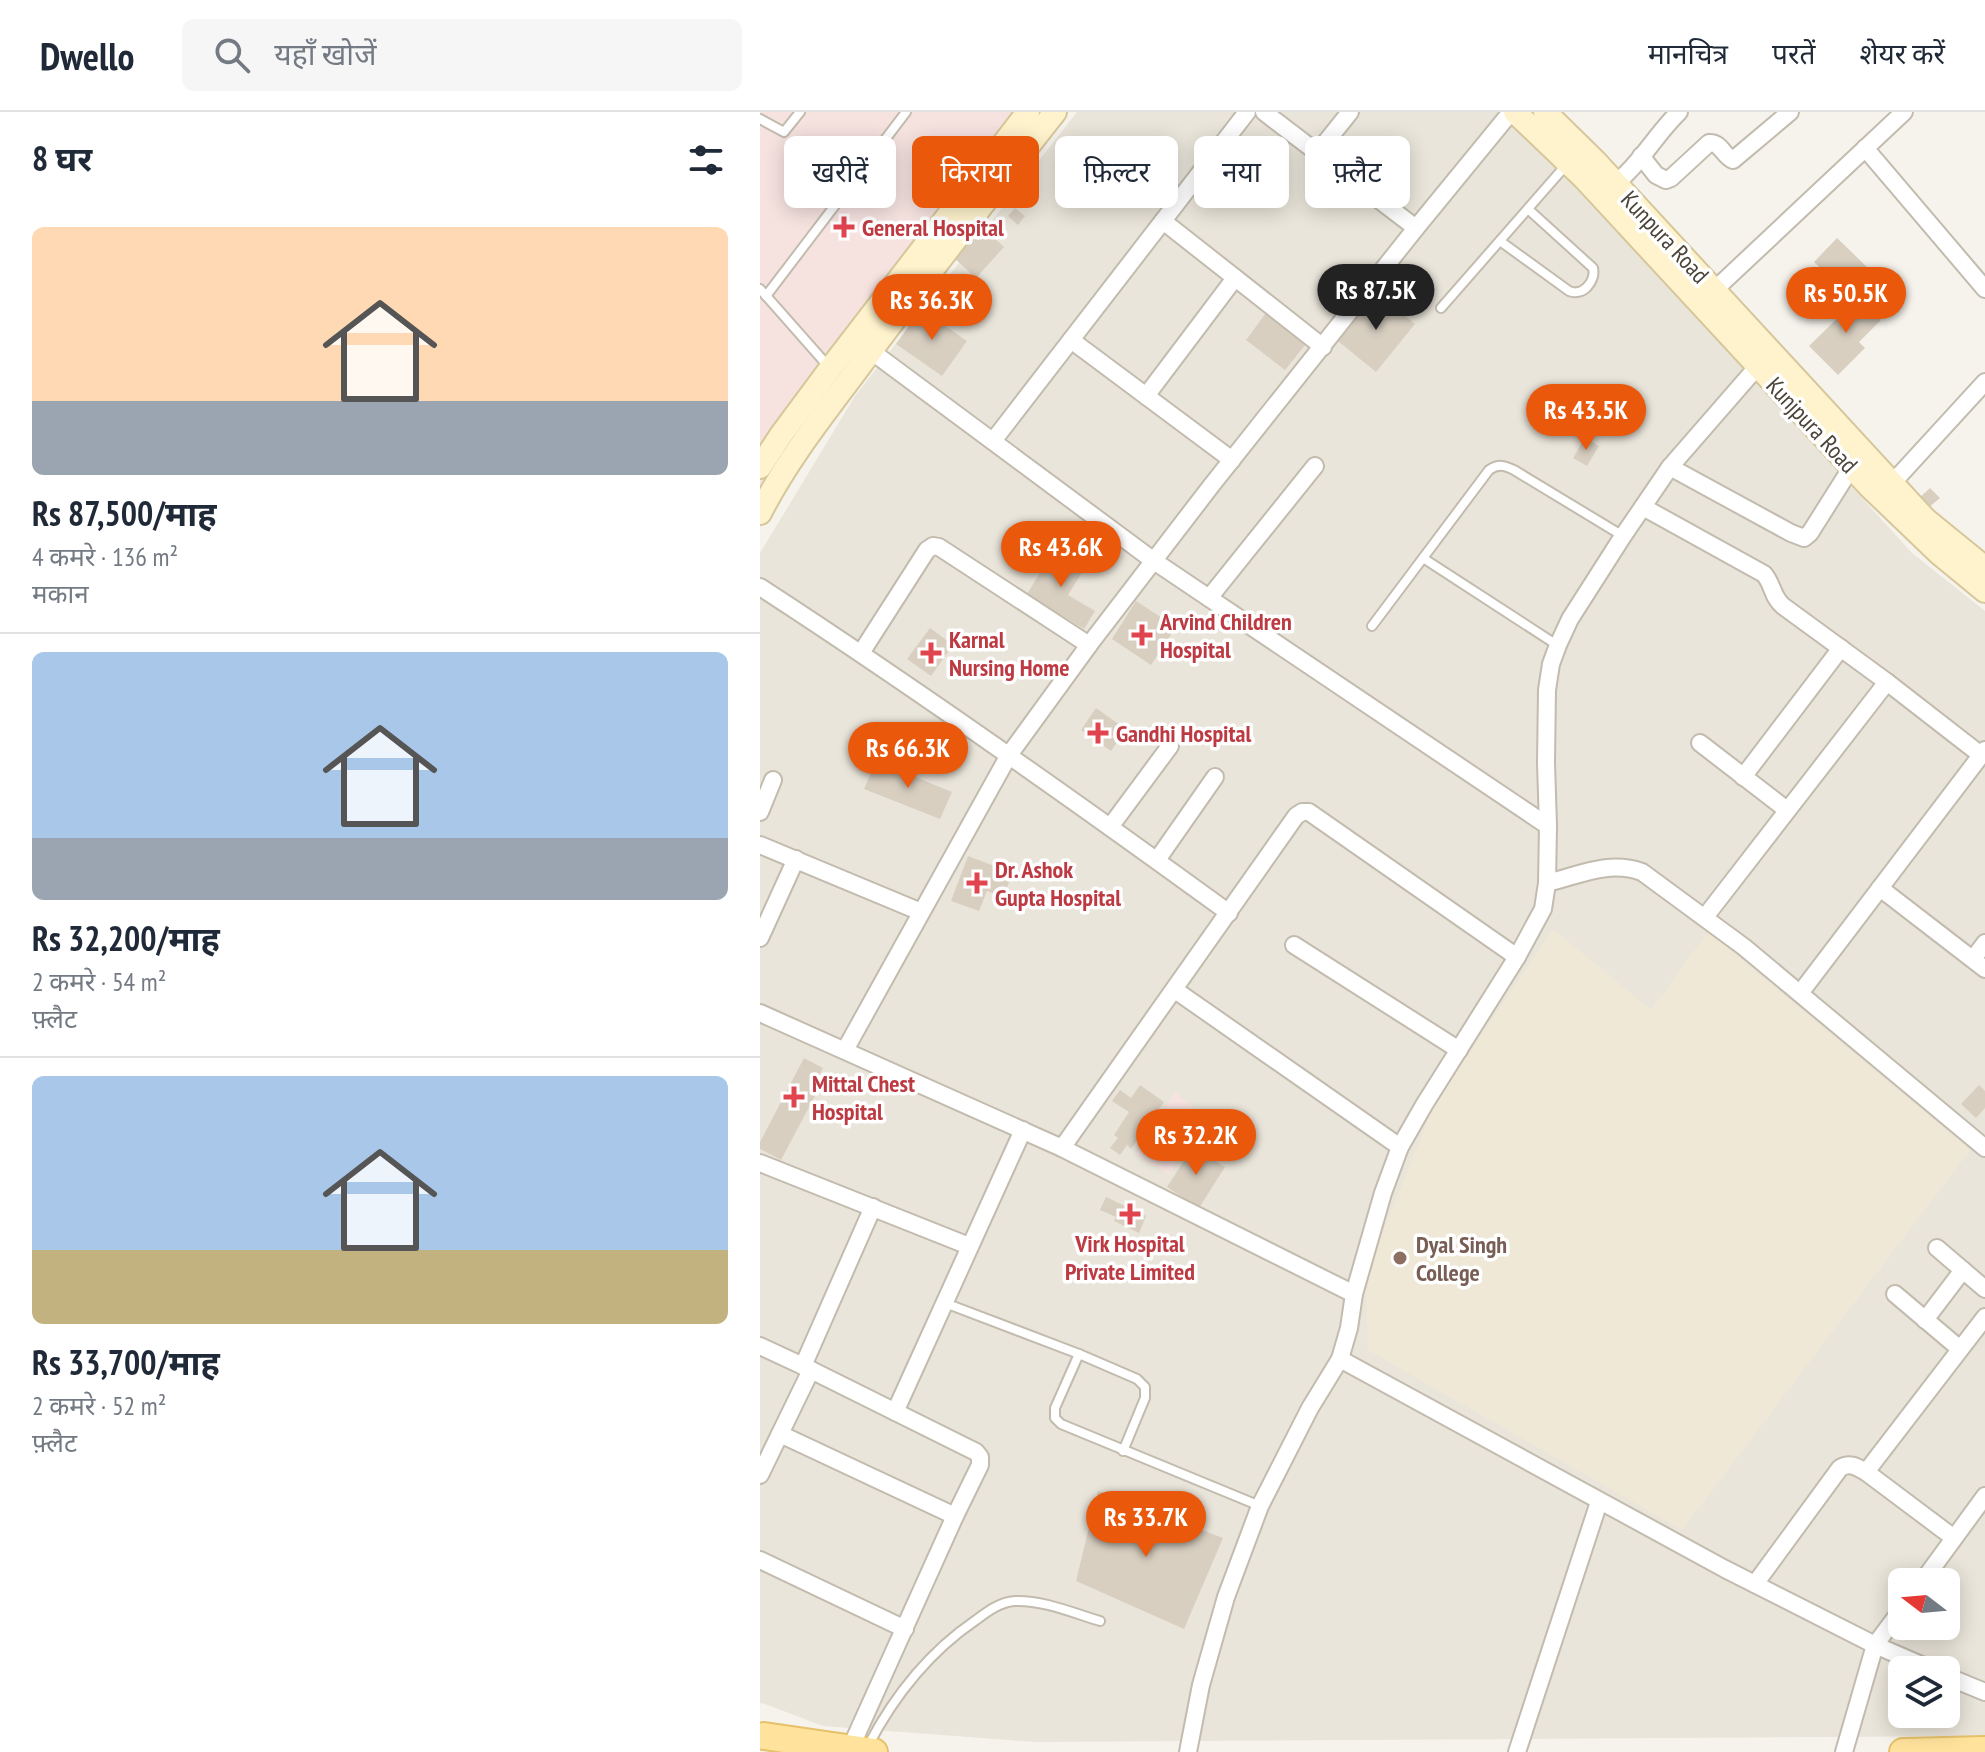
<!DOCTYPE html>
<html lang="hi">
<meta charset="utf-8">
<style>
:root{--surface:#fff;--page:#f6f6f7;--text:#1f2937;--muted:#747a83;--line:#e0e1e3;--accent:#ea580c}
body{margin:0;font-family:"PT Sans Narrow","Noto Sans Devanagari",sans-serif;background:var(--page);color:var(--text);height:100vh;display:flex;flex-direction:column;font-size:30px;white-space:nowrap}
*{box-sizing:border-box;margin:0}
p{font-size:26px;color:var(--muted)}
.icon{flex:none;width:44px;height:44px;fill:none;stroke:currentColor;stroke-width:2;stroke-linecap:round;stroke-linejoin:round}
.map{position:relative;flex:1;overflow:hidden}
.details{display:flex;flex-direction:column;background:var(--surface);width:760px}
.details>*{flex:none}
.hud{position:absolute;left:24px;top:24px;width:760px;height:72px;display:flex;gap:16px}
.needle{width:52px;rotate:286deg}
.buttons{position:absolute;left:1128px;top:1456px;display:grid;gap:16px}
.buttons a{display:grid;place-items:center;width:72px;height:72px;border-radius:12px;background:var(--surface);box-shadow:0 4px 20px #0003;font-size:40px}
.price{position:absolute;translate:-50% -68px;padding:0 18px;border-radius:28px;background:var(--accent);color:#fff;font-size:26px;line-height:52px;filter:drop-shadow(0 2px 4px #0008)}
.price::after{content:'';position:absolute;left:50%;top:48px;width:24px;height:18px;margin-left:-12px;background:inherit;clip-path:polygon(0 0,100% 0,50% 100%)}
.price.active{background:#222;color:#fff}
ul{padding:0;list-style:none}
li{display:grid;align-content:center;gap:16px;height:424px;padding:0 32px}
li+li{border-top:2px solid var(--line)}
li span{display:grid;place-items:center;height:248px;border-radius:12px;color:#555}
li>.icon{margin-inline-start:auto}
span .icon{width:144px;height:144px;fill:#fffc;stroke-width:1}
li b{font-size:34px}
h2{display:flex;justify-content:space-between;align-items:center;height:96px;padding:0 32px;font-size:34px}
.chip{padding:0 28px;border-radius:12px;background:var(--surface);box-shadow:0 4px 20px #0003;font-size:28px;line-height:72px}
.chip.active{background:var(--accent);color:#fff}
header{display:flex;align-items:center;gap:48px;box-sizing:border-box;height:112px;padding:0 40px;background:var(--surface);border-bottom:2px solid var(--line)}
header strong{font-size:38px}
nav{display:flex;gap:44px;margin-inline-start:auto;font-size:28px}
.search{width:560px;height:72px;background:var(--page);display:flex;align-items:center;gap:20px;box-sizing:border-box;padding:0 28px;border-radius:12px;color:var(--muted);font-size:30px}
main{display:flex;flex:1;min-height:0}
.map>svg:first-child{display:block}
.residential{fill:#eae5da;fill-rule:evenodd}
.education{fill:#efe8d6}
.medical{fill:#f6e3e0}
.building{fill:#d8cfc1}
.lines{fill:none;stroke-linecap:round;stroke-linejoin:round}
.lane-casing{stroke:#c2bbae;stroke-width:12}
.street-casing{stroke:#c2bbae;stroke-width:20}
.secondary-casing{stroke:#d6c79b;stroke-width:26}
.primary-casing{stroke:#e6c16a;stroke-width:30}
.lane{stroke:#fff;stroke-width:8}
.street{stroke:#fff;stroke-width:16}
.secondary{stroke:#fff3cd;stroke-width:22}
.primary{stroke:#ffe39c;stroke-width:26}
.health-dot{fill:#e0444e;stroke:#fff;stroke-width:3}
.education-dot{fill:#8d6e63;stroke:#fff;stroke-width:3}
.labels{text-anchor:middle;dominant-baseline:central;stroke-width:7;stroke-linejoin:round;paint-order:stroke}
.health-label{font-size:24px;font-weight:bold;fill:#be3a42;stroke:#fff;text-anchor:start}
.street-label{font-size:24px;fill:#4b4439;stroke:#fff}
.education-label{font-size:24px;font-weight:bold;fill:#785e54;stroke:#fff;text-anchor:start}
</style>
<header>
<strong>Dwello</strong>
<div class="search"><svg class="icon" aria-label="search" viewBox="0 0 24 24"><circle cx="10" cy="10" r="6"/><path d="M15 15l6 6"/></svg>यहाँ खोजें</div>
<nav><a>मानचित्र</a><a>परतें</a><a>शेयर करें</a></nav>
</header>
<main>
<section class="details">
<h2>8 घर<svg class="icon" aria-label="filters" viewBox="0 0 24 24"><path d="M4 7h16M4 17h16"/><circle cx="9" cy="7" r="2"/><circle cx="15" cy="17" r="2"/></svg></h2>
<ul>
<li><span style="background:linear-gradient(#ffd9b3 70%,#9aa5b1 0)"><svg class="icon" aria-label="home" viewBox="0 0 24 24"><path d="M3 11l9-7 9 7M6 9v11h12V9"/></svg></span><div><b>Rs 87,500/माह</b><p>4 कमरे · 136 m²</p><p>मकान</p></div></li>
<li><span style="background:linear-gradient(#a9c7e8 75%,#9aa5b1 0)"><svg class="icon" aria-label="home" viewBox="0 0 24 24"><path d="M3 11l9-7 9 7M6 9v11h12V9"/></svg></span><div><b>Rs 32,200/माह</b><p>2 कमरे · 54 m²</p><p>फ़्लैट</p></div></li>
<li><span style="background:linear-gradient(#a9c7e8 70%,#c2b280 0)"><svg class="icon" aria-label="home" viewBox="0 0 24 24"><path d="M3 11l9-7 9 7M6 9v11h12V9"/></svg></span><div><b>Rs 33,700/माह</b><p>2 कमरे · 52 m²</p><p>फ़्लैट</p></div></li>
</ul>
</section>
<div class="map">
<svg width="1225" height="1640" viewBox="0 0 1225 1640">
<rect width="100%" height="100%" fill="#f6f3ec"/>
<path class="residential" d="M317 0H737L844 102 1152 441 1225 499V1624L276 1630 63 1614 5 1592 0 1591V441L95 284ZM1142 1470H1186V1514H1142ZM1142 1558H1186V1602H1142Z"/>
<path class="education" d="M793 817 891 898 948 820 1210 1038 922 1418 608 1238 606 1163 673 995Z"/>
<g class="medical">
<path d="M0 0H258L57 259 0 394Z"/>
<path d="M415 980 442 1002 410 1063 376 1042Z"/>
</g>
<g class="building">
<path d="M255 96 265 104 258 113 248 104Z"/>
<path d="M220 113 244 135 216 166 192 144Z"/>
<path d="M1077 126 1108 156 1085 180 1054 150Z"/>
<path d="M1094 180 1121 208 1099 230 1105 236 1078 263 1049 234 1089 195 1084 190Z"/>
<path d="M617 181 655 212 616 260 578 229Z"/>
<path d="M161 197 207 229 182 264 136 232Z"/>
<path d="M506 201 546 232 525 258 486 228Z"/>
<path d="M825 326 839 334 827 354 813 346Z"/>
<path d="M1170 376 1180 386 1167 397 1158 387Z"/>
<path d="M294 438 324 457 308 483 335 499 324 517 267 482Z"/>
<path d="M376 489 416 515 391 553 352 527Z"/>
<path d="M170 516 193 533 171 564 147 547Z"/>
<path d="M336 596 360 613 352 625 358 629 351 639 321 618Z"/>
<path d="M116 649 192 680 180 707 104 677Z"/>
<path d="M208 744 253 761 243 785 227 779 219 799 191 789Z"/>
<path d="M44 946 63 956 51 979 56 982 21 1048 0 1037V1030Z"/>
<path d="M380 973 404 990 371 1037 367 1033 360 1043 350 1036 358 1026 354 1023 369 1000 352 989 360 978 371 986Z"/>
<path d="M1219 973 1225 979V996L1216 1006 1201 992Z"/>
<path d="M433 1035 465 1055 439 1096 407 1075Z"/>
<path d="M346 1085 386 1104 379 1121 354 1109 356 1105 340 1098Z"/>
<path d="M338 1379 463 1426 424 1517 316 1469Z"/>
</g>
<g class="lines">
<g class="lane-casing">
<g id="lane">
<path d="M0 7 24 20 40 0"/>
<path d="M740 129 809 179C823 185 836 169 833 156L768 97"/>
<path d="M0 177 68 254"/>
<path d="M6 184 146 0"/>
<path d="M681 196 807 52"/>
<path d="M663 446 797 533"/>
<path d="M612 514 729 358C738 352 744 353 754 358L863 424"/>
<path d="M185 1191 319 1242 377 1267 385 1275V1286L363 1339"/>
<path d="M319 1242 295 1296V1306L301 1312 500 1394"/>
<path d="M108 1634C134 1584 169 1540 216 1508 228 1499 240 1490 255 1489 283 1488 313 1501 340 1509"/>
</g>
</g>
<g class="street-casing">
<g id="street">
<path d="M504 0 656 116"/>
<path d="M1105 36 1225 177"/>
<path d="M558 40 590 0"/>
<path d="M881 44 896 63 906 68 911 66 949 31C961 30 963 44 973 48L1030 0"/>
<path d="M856 71C881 51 896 22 919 0"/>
<path d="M403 109 563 235"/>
<path d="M947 185 1144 0"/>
<path d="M311 228 472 348"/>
<path d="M111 239 394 449 788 714"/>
<path d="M386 284 475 166"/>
<path d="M233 329 487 0"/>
<path d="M910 355 1031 421 1044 426 1050 421 1091 356"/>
<path d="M1126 378 1225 270"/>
<path d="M883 395 1004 462C1013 472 1012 485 1023 494L1127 570 1221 643"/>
<path d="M0 475C160 579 315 689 469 801"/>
<path d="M449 486 555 354"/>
<path d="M101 541 167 438 173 434 179 435 329 533"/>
<path d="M940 631 1027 698"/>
<path d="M983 665 1081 536"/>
<path d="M0 700 13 668"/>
<path d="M350 715 410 634"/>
<path d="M0 733 161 800"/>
<path d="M397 748 455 665"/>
<path d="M787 771C820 763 849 748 882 760L984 835 1225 1036"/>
<path d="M1120 776 1225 857"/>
<path d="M945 805 1127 570"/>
<path d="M0 826 36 747"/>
<path d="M534 833 699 938"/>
<path d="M1213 847 1225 831"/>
<path d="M415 878 640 1035"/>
<path d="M1041 880 1225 638"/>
<path d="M0 901 302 1036 594 1182"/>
<path d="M85 938 249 643 329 533 451 374 656 116 751 0"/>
<path d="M302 1036 536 704 542 700H549L757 845"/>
<path d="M0 1051 209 1134"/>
<path d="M1177 1136 1225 1177"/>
<path d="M1135 1182 1200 1237"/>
<path d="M1165 1208 1203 1158"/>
<path d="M0 1234 43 1254 216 1340 220 1345V1353L195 1404 90 1637"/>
<path d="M580 1247 965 1457 1115 1533 1173 1558"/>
<path d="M43 1254 113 1095"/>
<path d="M135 1300 263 1018"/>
<path d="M20 1322 195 1404"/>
<path d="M1106 1360 1225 1205"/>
<path d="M0 1363 51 1258"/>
<path d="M0 1448 145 1517"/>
<path d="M1162 1470 1225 1384"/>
<path d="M995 1472 1080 1356C1090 1350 1097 1355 1106 1360L1194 1426"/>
<path d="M1186 1564 1225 1580"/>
<path d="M428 1640 441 1573 466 1485 500 1394 550 1296 580 1247 589 1216 594 1182 623 1081 640 1035 664 993 757 845 783 797 787 771 788 714 786 651 787 578 791 552 798 533 810 507 863 424 910 355 1004 247"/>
<path d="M757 1640 839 1390"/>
<path d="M1084 1640 1115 1533 1142 1497"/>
</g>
</g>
<g class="secondary-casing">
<g id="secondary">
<path d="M755 0 824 66 1109 374 1180 442 1225 479"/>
<path d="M785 0 835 49 1165 407 1225 456"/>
<path d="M0 355 21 323 70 257 268 0"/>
<path d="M0 401C27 348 64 302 99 255 162 169 229 84 295 0"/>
</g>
</g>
<g class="primary-casing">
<g id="primary">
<path d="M4 1624 114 1640"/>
<path d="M1143 1640 1225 1638"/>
</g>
</g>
<use href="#lane" class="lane"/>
<use href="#street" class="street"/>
<use href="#secondary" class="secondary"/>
<use href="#primary" class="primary"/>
</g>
<g class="health-dot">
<path d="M80 103h8v8h8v8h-8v8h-8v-8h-8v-8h8z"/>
<path d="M378 511h8v8h8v8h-8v8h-8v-8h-8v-8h8z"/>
<path d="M167 529h8v8h8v8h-8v8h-8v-8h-8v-8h8z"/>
<path d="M334 609h8v8h8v8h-8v8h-8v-8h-8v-8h8z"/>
<path d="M213 759h8v8h8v8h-8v8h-8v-8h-8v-8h8z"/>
<path d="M30 973h8v8h8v8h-8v8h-8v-8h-8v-8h8z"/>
<path d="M366 1090h8v8h8v8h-8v8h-8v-8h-8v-8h8z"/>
</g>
<circle class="education-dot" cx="640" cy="1146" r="8"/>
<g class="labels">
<g class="health-label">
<text x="102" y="115">General Hospital</text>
<text x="400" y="509">Arvind Children<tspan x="400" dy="28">Hospital</tspan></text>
<text x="189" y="527">Karnal<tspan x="189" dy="28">Nursing Home</tspan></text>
<text x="356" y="621">Gandhi Hospital</text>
<text x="235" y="757">Dr. Ashok<tspan x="235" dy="28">Gupta Hospital</tspan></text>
<text x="52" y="971">Mittal Chest<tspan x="52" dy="28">Hospital</tspan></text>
<text x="370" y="1131" text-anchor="middle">Virk Hospital<tspan x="370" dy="28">Private Limited</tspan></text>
</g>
<g class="street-label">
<text transform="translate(905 125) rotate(47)">Kunpura Road</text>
<text transform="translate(1052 313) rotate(47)">Kunjpura Road</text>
</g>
<g class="education-label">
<text x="656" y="1132">Dyal Singh<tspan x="656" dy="28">College</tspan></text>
</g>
</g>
</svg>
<div class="buttons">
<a><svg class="needle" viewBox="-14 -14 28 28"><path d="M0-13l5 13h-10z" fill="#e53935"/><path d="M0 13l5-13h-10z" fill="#747a83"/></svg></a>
<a><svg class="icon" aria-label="layers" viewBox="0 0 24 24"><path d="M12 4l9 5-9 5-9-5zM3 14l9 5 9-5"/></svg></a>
</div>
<b class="price active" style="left:616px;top:220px">Rs 87.5K</b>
<b class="price" style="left:1086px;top:223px">Rs 50.5K</b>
<b class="price" style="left:172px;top:230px">Rs 36.3K</b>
<b class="price" style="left:826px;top:340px">Rs 43.5K</b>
<b class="price" style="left:301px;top:477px">Rs 43.6K</b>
<b class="price" style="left:148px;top:678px">Rs 66.3K</b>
<b class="price" style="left:436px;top:1065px">Rs 32.2K</b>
<b class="price" style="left:386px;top:1447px">Rs 33.7K</b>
<div class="hud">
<a class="chip">खरीदें</a>
<a class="chip active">किराया</a>
<a class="chip">फ़िल्टर</a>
<a class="chip">नया</a>
<a class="chip">फ़्लैट</a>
</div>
</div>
</main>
